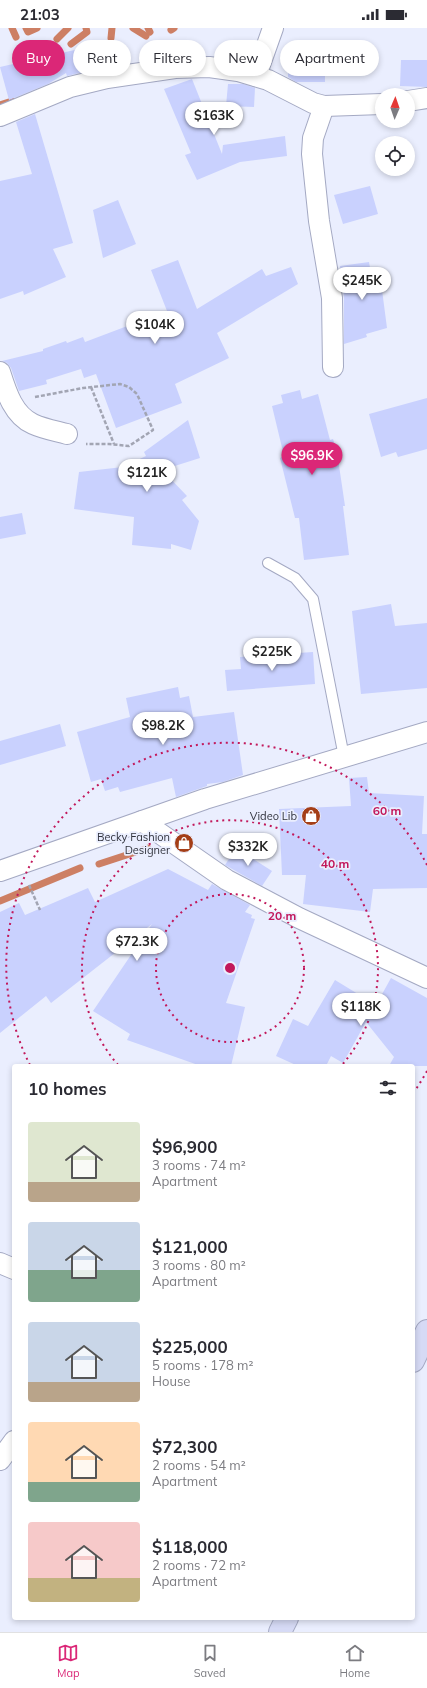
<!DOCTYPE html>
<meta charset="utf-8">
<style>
:root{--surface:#fff;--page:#f7f7f7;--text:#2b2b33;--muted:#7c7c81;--line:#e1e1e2;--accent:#db2777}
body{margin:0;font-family:Mulish,sans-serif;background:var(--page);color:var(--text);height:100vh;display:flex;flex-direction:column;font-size:15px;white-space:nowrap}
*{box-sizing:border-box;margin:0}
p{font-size:13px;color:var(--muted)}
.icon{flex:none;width:22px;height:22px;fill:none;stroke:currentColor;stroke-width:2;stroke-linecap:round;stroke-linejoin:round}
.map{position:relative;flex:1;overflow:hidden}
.drawer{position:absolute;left:12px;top:1036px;width:403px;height:556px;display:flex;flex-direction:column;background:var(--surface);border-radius:4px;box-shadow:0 2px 6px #0003}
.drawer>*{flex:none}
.top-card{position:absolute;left:12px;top:12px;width:403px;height:36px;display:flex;gap:8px}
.needle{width:26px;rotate:2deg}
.tools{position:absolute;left:375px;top:60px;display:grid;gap:8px}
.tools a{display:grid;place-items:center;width:40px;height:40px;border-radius:50%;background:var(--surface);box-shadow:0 2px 6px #0003;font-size:20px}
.price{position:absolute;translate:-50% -34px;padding:0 9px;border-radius:14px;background:#fff;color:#222;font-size:13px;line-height:26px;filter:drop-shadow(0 1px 2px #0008)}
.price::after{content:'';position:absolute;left:50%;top:24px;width:12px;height:9px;margin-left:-6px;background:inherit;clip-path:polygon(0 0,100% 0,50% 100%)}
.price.current{background:var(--accent);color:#fff}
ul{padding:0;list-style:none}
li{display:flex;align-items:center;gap:12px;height:100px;padding:0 16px}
li span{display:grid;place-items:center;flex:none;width:112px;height:80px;border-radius:4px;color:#555}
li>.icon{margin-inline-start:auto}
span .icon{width:48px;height:48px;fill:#fffc;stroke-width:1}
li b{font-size:17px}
h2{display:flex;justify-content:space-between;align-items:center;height:48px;padding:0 16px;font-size:17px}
.chip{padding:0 14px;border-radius:18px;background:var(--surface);box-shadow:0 2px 6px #0003;font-size:14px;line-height:36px}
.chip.current{background:var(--accent);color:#fff}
.status{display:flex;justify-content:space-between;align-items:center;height:28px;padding:0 20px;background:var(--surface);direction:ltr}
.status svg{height:11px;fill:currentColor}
.menu{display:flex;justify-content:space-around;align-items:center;height:56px;border-top:1px solid var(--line);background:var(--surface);font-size:11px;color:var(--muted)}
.menu a{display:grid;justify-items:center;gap:2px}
.menu .current{color:var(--accent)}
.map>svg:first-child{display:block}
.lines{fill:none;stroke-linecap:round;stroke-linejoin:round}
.stream{stroke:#cd7f64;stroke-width:7}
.building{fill:#c9d1fe}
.lane-casing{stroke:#a4a9c3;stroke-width:12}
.street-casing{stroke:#a4a9c3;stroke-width:22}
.secondary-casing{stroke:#a4a9c3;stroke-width:24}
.path{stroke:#a2a5b3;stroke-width:2.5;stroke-dasharray:4 2;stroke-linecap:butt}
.lane{stroke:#fff;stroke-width:10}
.street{stroke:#fff;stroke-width:20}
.secondary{stroke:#d6daf5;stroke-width:22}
.ring{fill:none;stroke:#c2185b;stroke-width:2;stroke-dasharray:2 4}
.labels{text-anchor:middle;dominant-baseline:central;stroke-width:3.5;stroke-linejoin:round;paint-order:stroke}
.poi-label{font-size:11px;fill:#31333d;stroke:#eaeefe;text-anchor:end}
.centre{fill:#c2185b;stroke:#eaeefe;stroke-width:2}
.ring-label{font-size:12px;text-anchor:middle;font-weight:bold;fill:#c2185b;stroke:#eaeefe;stroke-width:3.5;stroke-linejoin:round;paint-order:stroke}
</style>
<div class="status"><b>21:03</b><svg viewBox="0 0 49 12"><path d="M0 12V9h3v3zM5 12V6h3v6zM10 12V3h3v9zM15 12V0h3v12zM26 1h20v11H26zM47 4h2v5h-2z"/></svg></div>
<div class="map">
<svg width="427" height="1604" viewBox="0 0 427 1604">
<rect width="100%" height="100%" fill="#eaeefe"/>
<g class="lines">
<g class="stream">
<path d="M12 0 16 9"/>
<path d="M26 0 28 4 37 0"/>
<path d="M133 0 146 8"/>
<path d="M148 0 150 4"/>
<path d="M171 2 174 0"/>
<path d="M111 10 112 0"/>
<path d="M57 11 68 0"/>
<path d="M71 16 87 4 86 0"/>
<path d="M0 77 12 73"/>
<path d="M99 836 148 820"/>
<path d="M0 873 80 840"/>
</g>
</g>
<g class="building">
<path d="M114 13 116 18 100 26 103 39 67 48 66 45 48 56 9 72 0 39Z"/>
<path d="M288 18 325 19V54H296L288 49Z"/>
<path d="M401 32H427V59L400 58Z"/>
<path d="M192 51 222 126 223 117 285 108 287 128 240 134 197 152 185 127 191 125 164 61Z"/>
<path d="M228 56H243L255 60 254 79 226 78Z"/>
<path d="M35 86 73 215 53 221 66 249 24 267 23 263 0 271V153L32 146 16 94Z"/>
<path d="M370 158 378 186 343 196 334 167Z"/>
<path d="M118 172 136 216 103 230 93 182Z"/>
<path d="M178 232 197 281 262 241 266 248 291 239 298 256 217 305 229 330 175 356 182 375 116 400 96 346 84 350 81 341 46 352 47 356 19 363 11 340 7 335 2 333 43 323V321L66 313 67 315 83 309 85 314 167 283 151 242Z"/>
<path d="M369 234 370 240 379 239 387 300 366 306 367 309 344 316V270L340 238Z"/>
<path d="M300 362 302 371 318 366 330 412 333 411 337 424 345 478H343L349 527 304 532 299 490H295L280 430 284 428 272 378 283 375 281 367Z"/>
<path d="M427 370V421L398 429 396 424 381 429 369 386Z"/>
<path d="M188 392 200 430 162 442 187 468 182 472 199 493 191 522 171 516V521L132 517 134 489 74 481 79 444 123 439 146 428 144 424Z"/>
<path d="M22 485 26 506 0 511V489Z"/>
<path d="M391 576 395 598 427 595V660L361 666 352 583Z"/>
<path d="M313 624 315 656 227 663 225 642 241 641 240 629Z"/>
<path d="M178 659 180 670 189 668 193 689 234 684 243 747 223 754 207 756V758L176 769 172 750 120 764 118 759 105 763 101 751 91 754 77 704 130 689 126 670Z"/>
<path d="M60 696 66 718 0 737V713Z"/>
<path d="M367 749 369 765 424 768 422 806H427V860L373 861 370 884 303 876 306 847H282L279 781 351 778 349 750Z"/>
<path d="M236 820 272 843 262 858 225 837Z"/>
<path d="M168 841 208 862 212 856 250 877 245 884 252 887 251 890 255 891 226 975 245 979 231 1038H201L127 1012 130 1006 93 983 152 896 51 975 46 968 0 1005V884L19 875 25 887 88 860 95 874Z"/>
<path d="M391 950 427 970V1038H389L394 1029 366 994 343 1035 331 1028 326 1038H298L276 1028 293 991 308 998 335 952 376 977Z"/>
</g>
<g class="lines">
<g class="lane-casing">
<path id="lane" d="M268 535 295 550 313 571 344 729"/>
</g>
<g class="street-casing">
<g id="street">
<path d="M256 48 273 0"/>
<path d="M408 73 427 70"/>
<path d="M324 78 313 110 312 126 319 193 332 270 333 339"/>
<path d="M0 88 70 59 107 50 175 40 209 39 238 43 268 52 313 75 324 78 382 76"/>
<path d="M0 344C6 363 13 387 33 396 44 401 56 403 67 406"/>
<path d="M142 793 227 852 299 890 427 950"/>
<path d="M0 843 205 771 427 704"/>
<path d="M0 1235 14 1241"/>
<path d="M0 1432 14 1413"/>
</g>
</g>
<g class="secondary-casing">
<g id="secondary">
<path d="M413 1333 427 1303"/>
<path d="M280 1604 287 1590"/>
</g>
</g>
<g class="path">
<path d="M91 359 114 416"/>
<path d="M35 369 83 360 120 356 129 359 137 366 153 402 129 418 109 416H86"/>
<path d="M29 857 40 882"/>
</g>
<use href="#lane" class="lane"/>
<use href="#street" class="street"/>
<use href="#secondary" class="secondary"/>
</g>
<g class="ring">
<circle cx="230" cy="940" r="74"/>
<path d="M118 1037A148 148 0 1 1 342 1037"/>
<path d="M427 1043A222 222 0 0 1 414 1064M30 1037A222 222 0 0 1 427 837"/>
</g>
<defs>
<g id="shop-disc" transform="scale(1)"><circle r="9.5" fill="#a43e17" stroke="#eaeefe"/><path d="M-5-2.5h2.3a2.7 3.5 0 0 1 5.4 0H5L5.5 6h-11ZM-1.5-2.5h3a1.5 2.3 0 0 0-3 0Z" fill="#fff"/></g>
</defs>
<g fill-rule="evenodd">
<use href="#shop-disc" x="311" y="788"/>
<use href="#shop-disc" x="184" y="815"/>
</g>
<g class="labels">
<g class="poi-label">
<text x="297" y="788">Video Lib</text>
<text x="170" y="809">Becky Fashion<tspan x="170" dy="13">Designer</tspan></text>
</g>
</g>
<circle cx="230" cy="940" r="6" class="centre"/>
<g class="ring-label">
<text x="387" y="787">60 m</text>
<text x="335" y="840">40 m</text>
<text x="282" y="892">20 m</text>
</g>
</svg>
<div class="tools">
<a><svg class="needle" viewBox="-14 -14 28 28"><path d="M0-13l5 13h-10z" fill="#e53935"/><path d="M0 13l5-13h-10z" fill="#7c7c81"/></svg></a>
<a><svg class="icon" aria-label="locate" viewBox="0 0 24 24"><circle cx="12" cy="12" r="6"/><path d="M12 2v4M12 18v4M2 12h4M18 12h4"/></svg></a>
</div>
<b class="price" style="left:214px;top:108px">$163K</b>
<b class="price" style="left:362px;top:273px">$245K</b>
<b class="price" style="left:155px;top:317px">$104K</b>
<b class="price current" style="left:312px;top:448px">$96.9K</b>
<b class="price" style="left:147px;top:465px">$121K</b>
<b class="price" style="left:272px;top:644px">$225K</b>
<b class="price" style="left:163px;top:718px">$98.2K</b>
<b class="price" style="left:248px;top:839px">$332K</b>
<b class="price" style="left:137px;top:934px">$72.3K</b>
<b class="price" style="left:361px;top:999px">$118K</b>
<div class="top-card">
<a class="chip current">Buy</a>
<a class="chip">Rent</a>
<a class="chip">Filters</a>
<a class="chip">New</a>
<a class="chip">Apartment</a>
</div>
<section class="drawer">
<h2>10 homes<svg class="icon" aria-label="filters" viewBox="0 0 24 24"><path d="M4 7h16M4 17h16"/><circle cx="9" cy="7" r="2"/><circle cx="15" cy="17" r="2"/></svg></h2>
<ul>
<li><span style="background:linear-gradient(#dfe7d0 75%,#b9a48a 0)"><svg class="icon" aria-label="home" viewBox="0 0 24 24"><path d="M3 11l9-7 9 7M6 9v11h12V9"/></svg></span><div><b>$96,900</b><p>3 rooms · 74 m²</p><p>Apartment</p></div></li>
<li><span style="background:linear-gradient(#c9d6e8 60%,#7fa58c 0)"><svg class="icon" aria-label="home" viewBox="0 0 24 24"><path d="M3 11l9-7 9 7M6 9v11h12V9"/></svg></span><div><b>$121,000</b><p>3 rooms · 80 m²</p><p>Apartment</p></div></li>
<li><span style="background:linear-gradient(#c9d6e8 75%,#b9a48a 0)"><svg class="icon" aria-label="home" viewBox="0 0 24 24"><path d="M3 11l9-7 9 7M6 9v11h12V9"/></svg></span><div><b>$225,000</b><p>5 rooms · 178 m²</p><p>House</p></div></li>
<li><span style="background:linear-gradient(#ffd9b3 75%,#7fa58c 0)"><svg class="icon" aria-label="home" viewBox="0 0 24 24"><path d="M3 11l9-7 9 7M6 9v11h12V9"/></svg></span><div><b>$72,300</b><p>2 rooms · 54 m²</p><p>Apartment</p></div></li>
<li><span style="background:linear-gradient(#f6c9c9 70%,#c2b280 0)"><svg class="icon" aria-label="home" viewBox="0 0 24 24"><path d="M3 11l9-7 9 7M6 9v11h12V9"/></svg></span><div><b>$118,000</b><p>2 rooms · 72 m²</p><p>Apartment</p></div></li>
</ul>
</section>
</div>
<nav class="menu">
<a class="current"><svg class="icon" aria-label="map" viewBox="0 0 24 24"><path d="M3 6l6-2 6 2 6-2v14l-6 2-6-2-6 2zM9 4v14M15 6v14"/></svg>Map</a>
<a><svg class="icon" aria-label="saved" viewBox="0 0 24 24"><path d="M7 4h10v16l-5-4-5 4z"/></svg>Saved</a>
<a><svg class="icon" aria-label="home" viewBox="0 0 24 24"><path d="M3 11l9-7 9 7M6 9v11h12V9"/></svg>Home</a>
</nav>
